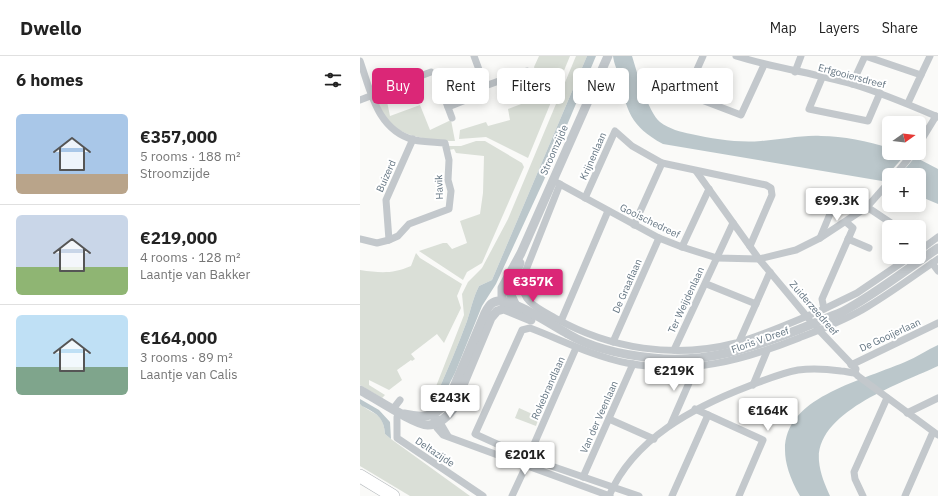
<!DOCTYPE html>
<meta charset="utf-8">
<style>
:root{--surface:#fff;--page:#f2f2f2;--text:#222;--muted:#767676;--line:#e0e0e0;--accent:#db2777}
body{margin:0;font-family:"IBM Plex Sans",sans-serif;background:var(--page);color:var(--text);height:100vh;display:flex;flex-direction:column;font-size:15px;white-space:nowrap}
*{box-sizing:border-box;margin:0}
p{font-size:13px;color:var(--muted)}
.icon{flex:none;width:22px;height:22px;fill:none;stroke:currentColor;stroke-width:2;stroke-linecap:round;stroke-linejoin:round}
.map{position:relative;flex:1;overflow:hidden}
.panel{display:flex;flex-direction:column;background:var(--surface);width:360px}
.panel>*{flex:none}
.banner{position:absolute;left:12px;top:12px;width:380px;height:36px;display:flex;gap:8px}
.needle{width:26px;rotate:76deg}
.buttons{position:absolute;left:522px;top:60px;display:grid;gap:8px}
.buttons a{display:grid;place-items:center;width:44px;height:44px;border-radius:6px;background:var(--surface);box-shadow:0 2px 10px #0003;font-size:20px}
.price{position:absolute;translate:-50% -34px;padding:0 9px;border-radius:4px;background:#fff;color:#222;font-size:13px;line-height:26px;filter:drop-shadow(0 1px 2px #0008)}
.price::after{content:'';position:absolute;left:50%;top:24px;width:12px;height:9px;margin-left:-6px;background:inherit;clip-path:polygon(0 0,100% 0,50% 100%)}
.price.active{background:var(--accent);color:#fff}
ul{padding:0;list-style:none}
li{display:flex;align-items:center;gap:12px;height:100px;padding:0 16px}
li+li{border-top:1px solid var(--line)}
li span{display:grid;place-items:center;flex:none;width:112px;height:80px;border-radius:6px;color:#555}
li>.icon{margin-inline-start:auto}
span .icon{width:48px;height:48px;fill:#fffc;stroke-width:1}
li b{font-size:17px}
h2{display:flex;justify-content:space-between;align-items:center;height:48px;padding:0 16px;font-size:17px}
.chip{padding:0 14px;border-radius:6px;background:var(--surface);box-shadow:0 2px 10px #0003;font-size:14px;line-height:36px}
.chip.active{background:var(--accent);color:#fff}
header{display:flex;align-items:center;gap:24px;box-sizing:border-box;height:56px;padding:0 20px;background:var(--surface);border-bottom:1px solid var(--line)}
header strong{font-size:19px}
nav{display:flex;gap:22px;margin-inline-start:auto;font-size:14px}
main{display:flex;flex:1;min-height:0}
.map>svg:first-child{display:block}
.green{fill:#dadfd7}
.water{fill:#bbc7cb}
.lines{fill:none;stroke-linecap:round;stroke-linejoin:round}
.motorway-casing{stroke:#b4b9bd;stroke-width:14}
.minor{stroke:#c3c8cc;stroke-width:7}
.tertiary{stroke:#c3c8cc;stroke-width:9}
.motorway{stroke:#fff;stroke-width:13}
.labels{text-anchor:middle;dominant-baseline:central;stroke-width:4;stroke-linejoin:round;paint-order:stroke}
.street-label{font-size:10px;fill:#657683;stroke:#fff}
</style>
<header>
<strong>Dwello</strong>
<nav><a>Map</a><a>Layers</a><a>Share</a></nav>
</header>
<main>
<section class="panel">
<h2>6 homes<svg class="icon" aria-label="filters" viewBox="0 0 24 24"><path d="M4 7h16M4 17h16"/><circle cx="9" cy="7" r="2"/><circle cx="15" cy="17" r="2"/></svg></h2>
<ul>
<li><span style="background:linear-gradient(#a9c7e8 75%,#b9a48a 0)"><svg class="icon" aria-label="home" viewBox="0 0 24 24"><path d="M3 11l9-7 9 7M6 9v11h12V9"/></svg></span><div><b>€357,000</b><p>5 rooms · 188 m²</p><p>Stroomzijde</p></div></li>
<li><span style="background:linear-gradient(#c9d6e8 65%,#8fb573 0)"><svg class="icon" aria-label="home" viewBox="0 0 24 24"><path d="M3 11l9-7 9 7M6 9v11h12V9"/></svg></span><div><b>€219,000</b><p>4 rooms · 128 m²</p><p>Laantje van Bakker</p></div></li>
<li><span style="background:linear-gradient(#bfe0f5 65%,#7fa58c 0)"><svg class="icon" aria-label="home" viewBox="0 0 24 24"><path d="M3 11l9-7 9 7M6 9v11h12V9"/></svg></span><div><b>€164,000</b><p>3 rooms · 89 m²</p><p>Laantje van Calis</p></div></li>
</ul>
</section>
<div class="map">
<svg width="578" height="440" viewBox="0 0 578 440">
<rect width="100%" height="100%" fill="#fafaf8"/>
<g class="green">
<path d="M179 0H210L168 102 126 81 99 83 100 74 126 66 128 70 150 64 148 53 169 45 168 36 181 32 174 11Z"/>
<path d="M216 0H227L132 224 119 230C113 242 111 253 107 265 98 290 87 314 77 338L75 333 104 259 102 238 108 226 122 212 148 163Z"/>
<path d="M25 36 30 60 60 49 70 74 91 64 95 85C72 85 37 81 23 60 20 54 19 46 16 40Z"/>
<path d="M116 85H125L162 107 164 111 122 207 107 216 103 224 59 195 83 187H87L92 193 107 187 100 165 120 158 123 137 124 100 96 97 94 93 89 94 87 90H101Z"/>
<path d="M56 197 60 202 102 228 97 240 101 252 84 287 77 278 51 298 55 303 52 305 51 304 37 314 42 324 29 334 9 324V329L25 339 22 342 0 329V214C21 217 32 218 51 210Z"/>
<path d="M0 348C14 360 23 355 25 378L31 383 110 440H50L0 410Z"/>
<path d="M159 352 179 361 176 370 155 362Z"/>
</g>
<g class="water">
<path d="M227 0H236L184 124 136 228 122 250 95 317 81 344 77 338C87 314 98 290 107 265 111 253 113 242 119 230L132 224Z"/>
<path d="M253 0H272C277 16 288 56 300 66 309 73 321 76 331 78 354 83 378 87 401 85 421 84 440 79 461 80 483 80 508 85 529 92V97L546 98 522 125 303 88C270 70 267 55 259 20 257 13 254 8 253 0Z"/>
<path d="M555 101 578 113V148L559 140V119H540Z"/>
<path d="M578 289V310C543 327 455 355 459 405 460 417 465 429 470 440H440C388 350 483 332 545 306 557 301 567 294 578 289Z"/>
<path d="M0 343 19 354 30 366 31 383 25 378C24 361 16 357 2 350L0 348Z"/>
</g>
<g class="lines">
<g class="motorway-casing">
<path id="motorway" d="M0 420 33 440"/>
</g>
<g class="minor">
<path d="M114 0 125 30"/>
<path d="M343 0 326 38 381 59 404 9"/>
<path d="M376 0C414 12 454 17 492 28 522 37 550 49 578 61"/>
<path d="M505 0 561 19 548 47"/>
<path d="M0 5C11 36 17 74 54 84 64 86 75 86 85 87L89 104 88 124 91 135 89 153 49 168 38 180 29 184"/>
<path d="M435 16 441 0"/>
<path d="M561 19 570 0"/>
<path d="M462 22 449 53 508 65 520 37"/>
<path d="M492 28 505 0"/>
<path d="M12 38 71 16"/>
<path d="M83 38 92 62"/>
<path d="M0 44 13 39"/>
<path d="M88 51 121 38 125 30 167 15 173 28"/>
<path d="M559 88 576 60"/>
<path d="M302 107 406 129 411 132 412 139 390 190"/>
<path d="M336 115 399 203 449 263"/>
<path d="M535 119 553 97"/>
<path d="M196 126 299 182 322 191 357 202 399 203 436 194 460 182 507 151 529 126"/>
<path d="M200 128 162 224C160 245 179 253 195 262 250 293 315 303 376 287 407 278 435 265 464 253L462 243 493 172 486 166"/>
<path d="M225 142 255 75 272 90 302 107 274 169"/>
<path d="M507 151 537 171"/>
<path d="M460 182 477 141"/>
<path d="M0 183 17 187 29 184 26 144 53 83"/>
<path d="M488 183 509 192"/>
<path d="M322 191 349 133"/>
<path d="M559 195 578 181"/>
<path d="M572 207 578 215"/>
<path d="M349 229 396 248"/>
<path d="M464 253 497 237 550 201"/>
<path d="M201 265 248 155"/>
<path d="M457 272 496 313 495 317 498 320 578 379"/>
<path d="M253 286 299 182"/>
<path d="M379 286 410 216"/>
<path d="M314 294 373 167"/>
<path d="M491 309 578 267"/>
<path d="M393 329 407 295"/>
<path d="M33 353 40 344"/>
<path d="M335 353 403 384 379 440"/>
<path d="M39 356 37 361V382L123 440"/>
<path d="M547 357 578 342"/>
<path d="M78 363 88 380"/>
<path d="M249 363 294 383"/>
<path d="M74 364 77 372 83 379 250 440"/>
<path d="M311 368 336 311"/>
<path d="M168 402 216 292"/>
<path d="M223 421 273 308"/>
<path d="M152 440 166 410"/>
<path d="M249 440C273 383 334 351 389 330 405 324 421 317 438 314 452 312 467 313 481 315 486 315 490 317 495 317"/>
<path d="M279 440 168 402 115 378 162 274 170 272C202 284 232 300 267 307 329 319 381 305 439 282 462 273 486 264 507 251 532 236 555 219 578 203"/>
<path d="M312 440 348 359"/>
<path d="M503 440 495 423 494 416 527 342"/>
<path d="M545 440 573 376"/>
</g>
<g class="tertiary">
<path d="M145 249 142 245V232L161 197 248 0"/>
<path d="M156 250 149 235 160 207"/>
<path d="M0 334C13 341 57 370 68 369 78 369 87 361 93 353L131 262 137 255 144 253 171 264"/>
<path d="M44 358C67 363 79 361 91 338L125 257C129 250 132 244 141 245 158 246 193 270 208 278 233 293 264 299 293 302 344 308 392 292 440 273 454 267 468 262 482 256 516 238 547 213 578 192"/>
</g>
<use href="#motorway" class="motorway"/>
</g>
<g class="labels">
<g class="street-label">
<text transform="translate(492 20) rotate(15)">Erfgooiersdreef</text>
<text transform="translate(194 94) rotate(-66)">Stroomzijde</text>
<text transform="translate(233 100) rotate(-66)">Krijnenlaan</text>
<text transform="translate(26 120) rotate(-66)">Buizerd</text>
<text transform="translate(79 131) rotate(-92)">Havik</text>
<text transform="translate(290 165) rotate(26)">Gooischedreef</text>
<text transform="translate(267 230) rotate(-66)">De Graaflaan</text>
<text transform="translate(326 244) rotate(-65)">Ter Weijdenlaan</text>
<text transform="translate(454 252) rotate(49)">Zuiderzeedreef</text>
<text transform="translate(530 279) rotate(-25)">De Gooijerlaan</text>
<text transform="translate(400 284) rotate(-19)">Floris V Dreef</text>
<text transform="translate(188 332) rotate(-66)">Rokebrandlaan</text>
<text transform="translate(239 361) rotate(-66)">Van der Veenlaan</text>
<text transform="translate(75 396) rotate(34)">Deltazijde</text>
</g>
</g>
</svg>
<div class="buttons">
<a><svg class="needle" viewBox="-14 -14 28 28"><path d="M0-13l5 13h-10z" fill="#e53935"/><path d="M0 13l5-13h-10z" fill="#767676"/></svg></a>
<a>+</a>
<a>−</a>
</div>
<b class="price" style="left:477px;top:166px">€99.3K</b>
<b class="price active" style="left:173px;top:247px">€357K</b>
<b class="price" style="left:314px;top:336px">€219K</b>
<b class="price" style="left:90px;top:363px">€243K</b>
<b class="price" style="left:408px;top:376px">€164K</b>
<b class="price" style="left:165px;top:420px">€201K</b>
<div class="banner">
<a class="chip active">Buy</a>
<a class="chip">Rent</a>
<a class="chip">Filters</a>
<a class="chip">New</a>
<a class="chip">Apartment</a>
</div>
</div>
</main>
